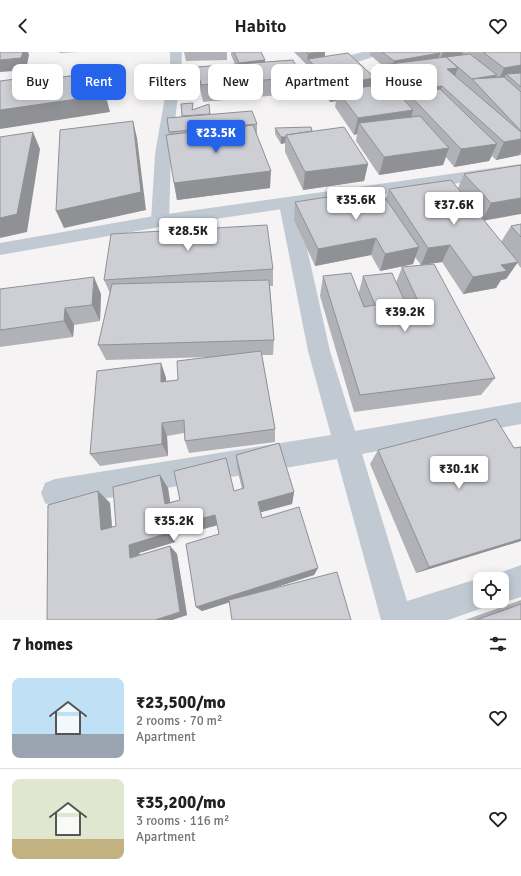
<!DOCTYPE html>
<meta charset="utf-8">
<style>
:root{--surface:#fff;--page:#f2f2f2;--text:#202124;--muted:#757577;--line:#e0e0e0;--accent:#2563eb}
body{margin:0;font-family:Signika,sans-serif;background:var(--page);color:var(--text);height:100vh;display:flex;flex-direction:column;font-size:15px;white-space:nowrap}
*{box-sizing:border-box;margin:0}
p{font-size:13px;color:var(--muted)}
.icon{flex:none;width:22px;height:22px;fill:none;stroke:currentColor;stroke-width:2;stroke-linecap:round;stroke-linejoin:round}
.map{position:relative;height:568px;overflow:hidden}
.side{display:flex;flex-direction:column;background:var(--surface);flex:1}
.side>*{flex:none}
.top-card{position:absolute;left:12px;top:12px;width:497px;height:36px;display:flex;gap:8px}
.controls{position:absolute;left:473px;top:520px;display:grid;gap:8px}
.controls a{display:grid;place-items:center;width:36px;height:36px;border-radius:8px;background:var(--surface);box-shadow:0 2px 10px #0003;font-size:20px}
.price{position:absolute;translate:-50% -34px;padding:0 9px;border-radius:4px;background:#fff;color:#222;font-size:13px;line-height:26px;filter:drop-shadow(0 1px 2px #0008)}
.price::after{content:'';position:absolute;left:50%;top:24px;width:12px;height:9px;margin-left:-6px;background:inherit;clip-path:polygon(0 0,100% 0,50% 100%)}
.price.current{background:var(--accent);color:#fff}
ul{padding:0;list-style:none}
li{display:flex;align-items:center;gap:12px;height:100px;padding:0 12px}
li+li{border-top:1px solid var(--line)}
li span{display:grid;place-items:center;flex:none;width:112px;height:80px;border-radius:8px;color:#555}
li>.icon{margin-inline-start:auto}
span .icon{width:48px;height:48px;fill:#fffc;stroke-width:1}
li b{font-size:17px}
h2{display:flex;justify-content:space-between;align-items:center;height:48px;padding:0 12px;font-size:17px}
.chip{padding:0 14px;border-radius:8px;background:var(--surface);box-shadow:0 2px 10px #0003;font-size:14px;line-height:36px}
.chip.current{background:var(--accent);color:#fff}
header{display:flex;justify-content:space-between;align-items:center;height:52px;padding:0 12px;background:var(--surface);font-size:18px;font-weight:600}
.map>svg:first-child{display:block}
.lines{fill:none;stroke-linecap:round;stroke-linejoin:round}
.minor{fill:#c1cad2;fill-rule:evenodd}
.tertiary{fill:#c1cad2;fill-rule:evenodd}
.wall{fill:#b0b2b7}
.shaded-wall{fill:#909195}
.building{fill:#cdcfd5;stroke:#909195}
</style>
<header><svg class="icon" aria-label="back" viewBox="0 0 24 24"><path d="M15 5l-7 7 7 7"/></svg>Habito<svg class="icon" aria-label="heart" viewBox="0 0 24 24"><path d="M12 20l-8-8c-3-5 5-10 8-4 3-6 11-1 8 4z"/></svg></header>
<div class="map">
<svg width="521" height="568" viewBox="0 0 521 568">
<rect width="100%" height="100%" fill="#f5f3f3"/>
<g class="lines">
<g class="minor">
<path d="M170 0H182L181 28 229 23 233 24 235 27 233 30 229 31 179 35 171 102 169 169 166 173 160 175 154 173 151 169 155 102 170 16Z"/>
<path d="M363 0H381C373 10 286 26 269 28L265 27 263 24 265 21 269 20 309 14Z"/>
<path d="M288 147 294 148 297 152 330 299 355 379 521 350V372L362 402 407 549 480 526 482 527H480V549H493L491 553 448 568H381L337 407 55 455 45 451 41 441 45 431 55 427 331 383 308 299 279 152 282 148Z"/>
<path d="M521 513V545L502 551 498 549H502V527H490L491 524Z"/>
</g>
<path class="tertiary" d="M521 112V122L160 175 0 203V191L160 163Z"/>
</g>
<g class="wall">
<path d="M59 0H78L60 1Z"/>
<path d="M184 0H227V8L186 9Z"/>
<path d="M231 0H261L265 8V10L302 25 301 41 203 50 199 31 197 15 235 12 231 3Z"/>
<path d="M294 0H325V4L372 23 374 14 382 13 370 3V0H521V103L496 108 492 104 489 109 454 115 446 105 443 113 379 123 356 89 357 82 354 83 335 55 336 49 330 50 306 23 307 13Z"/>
<path d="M181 52 194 57 209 52 210 63 257 72V84L270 136 177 148 174 131 167 66 182 65Z"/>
<path d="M275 76 312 79 368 112 364 129 303 138 285 100V91L281 92 275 82Z"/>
<path d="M521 113 484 168 501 190 511 174 521 172V216L517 211 506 227 501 228 496 236 463 242 442 210 421 213 415 205 413 212 380 219 371 203 315 214 294 168 295 150 386 147 389 137 458 136 464 122Z"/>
<path d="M402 215 495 326 481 343 354 360 320 244 323 224 359 240 363 224 396 231Z"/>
<path d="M273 217V234H270L274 288 273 303H262L275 377V390L189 401 185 389 184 381 167 384 168 404 100 414 90 402 161 311 166 326V329L178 328 211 305 106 308 98 293 110 241 104 228Z"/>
<path d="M0 237 101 242 100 269 74 273 73 285 0 295Z"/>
<path d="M378 398 521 489 416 521 370 412Z"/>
<path d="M236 403 294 440 292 452 261 460 262 466 318 516 314 523 202 559 196 555 219 482 217 473 189 481 184 472 173 475 175 490 139 501 140 503 170 494 177 502 187 563 172 568H47L98 439 110 451 112 475 116 474 160 423 168 436 170 450 234 439 242 437 237 416Z"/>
<path d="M521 548V568H465Z"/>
</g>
<g class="shaded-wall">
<path d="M23 0H28L29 3 26 18 0 20V8Z"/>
<path d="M318 0H325L324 10 308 7 307 13 308 2Z"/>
<path d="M443 0H463L460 9 439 11Z"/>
<path d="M440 1 437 12 391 21 394 9Z"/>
<path d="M265 8V20L239 22V11Z"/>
<path d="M521 13V29L506 22 502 31 497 32 504 16Z"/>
<path d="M458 16 452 32 447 17Z"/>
<path d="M100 20 104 37 110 60 0 77V58Z"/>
<path d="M422 23 417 40 402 35 400 42 383 44 387 28Z"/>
<path d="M497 23 492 35 472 27Z"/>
<path d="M375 26 372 42 337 38 336 49 330 50 332 33Z"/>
<path d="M442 34 436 51 429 52 434 35Z"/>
<path d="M413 58 409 75 359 71 357 82 354 83 358 66Z"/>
<path d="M133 69 137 86 146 158 64 176 56 159Z"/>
<path d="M33 80 40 97 27 180 0 186V166Z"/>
<path d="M281 85H286L285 91 281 92Z"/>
<path d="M521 87V100L519 103 496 108 504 90Z"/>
<path d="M497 92 489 109 454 115 461 97Z"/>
<path d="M449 96 443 113 379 123 384 105Z"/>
<path d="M368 112 364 129 303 138 305 120Z"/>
<path d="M271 119 270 136 177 148 174 131Z"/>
<path d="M521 146V162L482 169 491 151Z"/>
<path d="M376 186 371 203 315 214 318 197Z"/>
<path d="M450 193 442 210 421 213 428 196Z"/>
<path d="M419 195 413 212 380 219 385 202Z"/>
<path d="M518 210 506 227 501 228 496 236 463 242 473 225 501 213Z"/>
<path d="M94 225 101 242 100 269 92 253Z"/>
<path d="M65 256 74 273 73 285 64 269Z"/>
<path d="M161 311 166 326V344L161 330Z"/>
<path d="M162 371 167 384 168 404 162 392Z"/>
<path d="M160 423 168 436 172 463 165 452Z"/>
<path d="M98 439 110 451 113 487 101 478Z"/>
<path d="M294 440 292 452 258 461V450Z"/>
<path d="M182 461 215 463 218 473 189 481 184 472 173 475 175 490 139 501 141 513 130 506 129 493 166 465Z"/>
<path d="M521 487V489L416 521 429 515Z"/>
<path d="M170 494 177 502 187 563 172 568H155Z"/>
<path d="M318 516 314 523 202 559 196 555Z"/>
</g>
<g class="building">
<path d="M0 0H23L21 6 0 8Z"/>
<path d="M234 0H261L265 8 239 11Z"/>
<path d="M306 0H318L308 2Z"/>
<path d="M382 0H439L440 1 394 9Z"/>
<path d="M483 0H521V13L504 16Z"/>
<path d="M348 1 375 26 332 33 308 7Z"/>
<path d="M470 2 497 23 472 27 446 5Z"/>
<path d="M446 5 458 16 447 17 521 80V87L504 90 442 34 434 35 422 23 387 28 374 14Z"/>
<path d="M293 8 302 25 201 33 197 15Z"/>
<path d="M100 20 105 43 0 58V29L39 24 40 28Z"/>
<path d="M521 21V35L506 22Z"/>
<path d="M504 25 521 40V79L472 27Z"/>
<path d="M390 32 413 58 358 66 337 38Z"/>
<path d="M428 32 434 38 440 37 497 92 461 97 402 35Z"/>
<path d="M193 51 192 58 209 52 210 62 182 64 181 52Z"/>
<path d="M252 59 257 72 169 80 167 66Z"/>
<path d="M420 64 449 96 384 105 359 71Z"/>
<path d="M133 69 141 140 56 159 60 78Z"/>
<path d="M253 73 271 119 174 131 166 83Z"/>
<path d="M311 75 312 79 286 83V85H281L275 76Z"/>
<path d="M344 75 368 112 305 120 286 83Z"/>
<path d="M33 80 17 162 0 166V85Z"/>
<path d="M521 113V146L491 151 464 122Z"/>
<path d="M451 128 518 210 501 213 507 219 473 225 450 193 428 196 389 137Z"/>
<path d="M379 137 419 195 385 202 376 186 318 197 295 150Z"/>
<path d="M521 172V185L511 174Z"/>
<path d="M267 173 273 217 104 228 111 182Z"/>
<path d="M434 212 495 326 360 343 323 224 351 221 364 255 375 253 363 224 392 221 405 250 418 249 402 215Z"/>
<path d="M94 225 92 253 65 256 64 269 0 278V237Z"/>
<path d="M269 228 274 288 98 293 112 232Z"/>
<path d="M261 299 275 377 185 389 184 368 162 371V392L90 402 97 319 161 311V330L178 328 177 309Z"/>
<path d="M496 367 514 396 521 395V487L429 515 378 398Z"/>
<path d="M279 391 294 440 258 450 262 466 299 455 318 516 196 555 186 492 219 482 215 463 183 471 182 461 166 465 168 481 129 493 130 506 170 494 180 560 155 568H47L48 453 98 439 101 478 116 474 113 435 160 423 165 452 180 448 174 419 226 406 234 439 244 436 236 403Z"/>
<path d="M337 520 351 568H232L229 548Z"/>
<path d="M521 552V568H476Z"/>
</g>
</svg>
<div class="controls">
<a><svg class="icon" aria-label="locate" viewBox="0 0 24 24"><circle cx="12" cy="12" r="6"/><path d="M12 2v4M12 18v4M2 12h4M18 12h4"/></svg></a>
</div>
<b class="price current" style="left:216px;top:102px">₹23.5K</b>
<b class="price" style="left:356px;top:169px">₹35.6K</b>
<b class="price" style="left:454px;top:174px">₹37.6K</b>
<b class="price" style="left:188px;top:200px">₹28.5K</b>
<b class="price" style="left:405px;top:281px">₹39.2K</b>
<b class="price" style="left:459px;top:438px">₹30.1K</b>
<b class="price" style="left:174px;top:490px">₹35.2K</b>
<div class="top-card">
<a class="chip">Buy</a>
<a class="chip current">Rent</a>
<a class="chip">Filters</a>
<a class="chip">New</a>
<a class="chip">Apartment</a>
<a class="chip">House</a>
</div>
</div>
<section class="side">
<h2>7 homes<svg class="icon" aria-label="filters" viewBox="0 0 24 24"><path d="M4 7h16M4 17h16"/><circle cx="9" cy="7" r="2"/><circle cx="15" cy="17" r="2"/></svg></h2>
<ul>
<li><span style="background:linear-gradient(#bfe0f5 70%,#9aa5b1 0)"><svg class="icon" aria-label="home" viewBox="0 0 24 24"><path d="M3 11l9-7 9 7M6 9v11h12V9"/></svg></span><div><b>₹23,500/mo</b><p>2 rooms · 70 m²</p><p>Apartment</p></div><svg class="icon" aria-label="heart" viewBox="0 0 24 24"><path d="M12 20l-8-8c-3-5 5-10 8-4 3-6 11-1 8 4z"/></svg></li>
<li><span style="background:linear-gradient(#dfe7d0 75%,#c2b280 0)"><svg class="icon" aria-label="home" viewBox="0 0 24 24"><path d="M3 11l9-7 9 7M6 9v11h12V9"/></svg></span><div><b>₹35,200/mo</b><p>3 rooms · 116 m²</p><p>Apartment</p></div><svg class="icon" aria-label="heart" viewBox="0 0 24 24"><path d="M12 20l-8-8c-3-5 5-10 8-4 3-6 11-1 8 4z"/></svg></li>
</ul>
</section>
